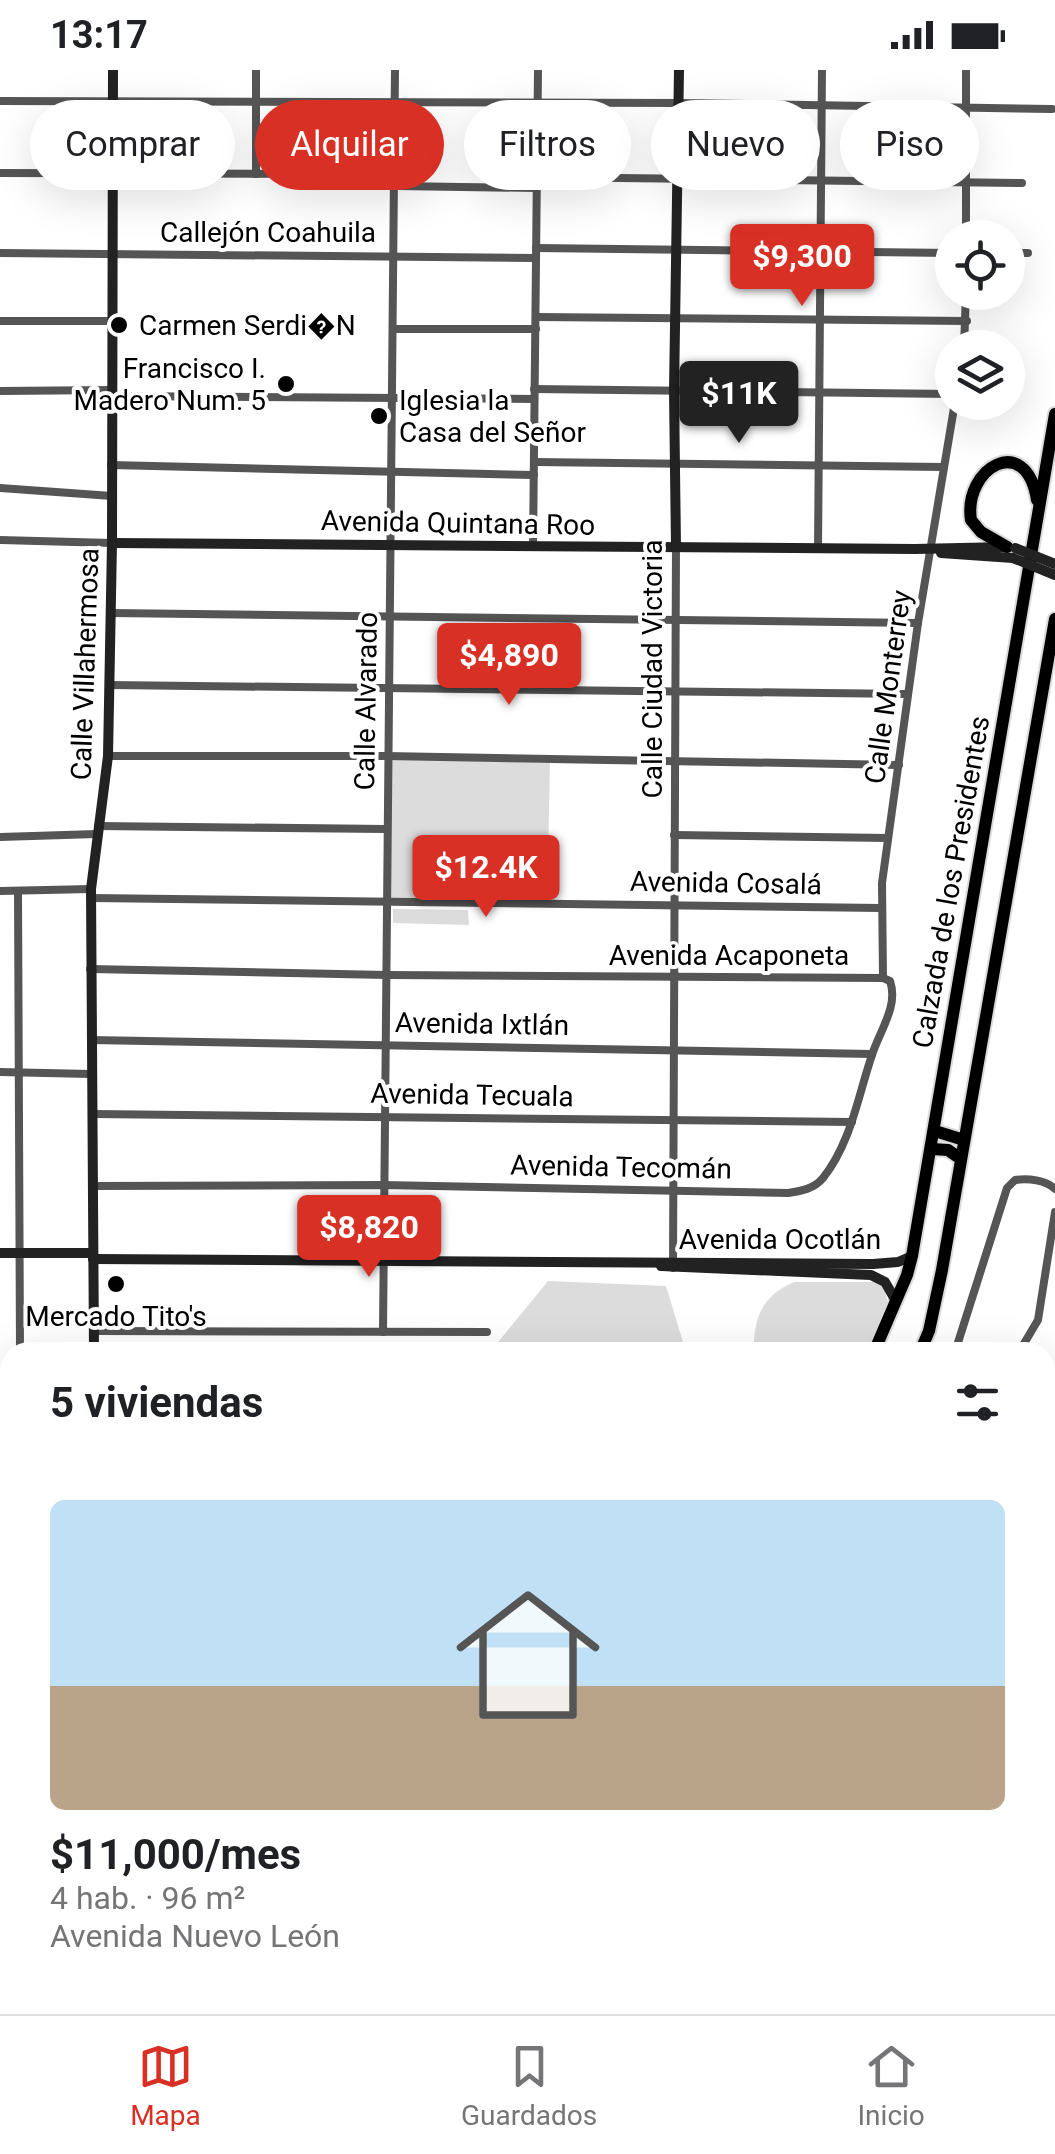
<!DOCTYPE html>
<html lang="es">
<meta charset="utf-8">
<style>
:root{--surface:#fff;--page:#f2f2f2;--text:#202124;--muted:#757577;--line:#e0e0e0;--accent:#d93025}
body{margin:0;font-family:Roboto,sans-serif;background:var(--page);color:var(--text);height:100vh;display:flex;flex-direction:column;font-size:38px;white-space:nowrap}
*{box-sizing:border-box;margin:0}
p{font-size:32px;color:var(--muted)}
.icon{flex:none;width:55px;height:55px;fill:none;stroke:currentColor;stroke-width:2;stroke-linecap:round;stroke-linejoin:round}
.map{position:relative;flex:1;overflow:hidden}
.drawer{position:absolute;left:0px;top:1272px;width:1055px;height:672px;display:flex;flex-direction:column;background:var(--surface);border-radius:30px 30px 0 0;box-shadow:0 10px 40px #0002}
.drawer>*{flex:none}
.banner{position:absolute;left:30px;top:30px;width:995px;height:90px;display:flex;gap:20px}
.tools{position:absolute;left:935px;top:150px;display:grid;gap:20px}
.tools a{display:grid;place-items:center;width:90px;height:90px;border-radius:50%;background:var(--surface);box-shadow:0 10px 40px #0002;font-size:50px}
.price{position:absolute;translate:-50% -85px;padding:0 22px;border-radius:10px;background:var(--accent);color:#fff;font-size:32px;line-height:65px;filter:drop-shadow(0 2px 5px #0008)}
.price::after{content:'';position:absolute;left:50%;top:60px;width:30px;height:22px;margin-left:-15px;background:inherit;clip-path:polygon(0 0,100% 0,50% 100%)}
.price.selected{background:#222;color:#fff}
ul{padding:0;list-style:none}
li{display:grid;align-content:center;gap:20px;height:530px;padding:0 50px}
li+li{border-top:2px solid var(--line)}
li span{display:grid;place-items:center;height:310px;border-radius:15px;color:#555}
li>.icon{margin-inline-start:auto}
span .icon{width:180px;height:180px;fill:#fffc;stroke-width:1}
li b{font-size:42px}
h2{display:flex;justify-content:space-between;align-items:center;height:120px;padding:0 50px;font-size:42px}
.tag{padding:0 35px;border-radius:45px;background:var(--surface);box-shadow:0 10px 40px #0002;font-size:35px;line-height:90px}
.tag.selected{background:var(--accent);color:#fff}
.status{display:flex;justify-content:space-between;align-items:center;height:70px;padding:0 50px;background:var(--surface);direction:ltr}
.status svg{height:28px;fill:currentColor}
.tabs{display:flex;justify-content:space-around;align-items:center;height:140px;border-top:2px solid var(--line);background:var(--surface);font-size:28px;color:var(--muted)}
.tabs a{display:grid;justify-items:center;gap:5px}
.tabs .selected{color:var(--accent)}
.map>svg:first-child{display:block}
.green{fill:#dcdcdc}
.water{fill:#a3a3a3}
.lines{fill:none;stroke-linecap:round;stroke-linejoin:round}
.highway-casing{stroke:#dbdbdb;stroke-width:16}
.street{stroke:#555;stroke-width:8}
.secondary{stroke:#222;stroke-width:10}
.highway{stroke:#000;stroke-width:12}
.secondary-bridge{stroke:#222;stroke-width:10}
.poi-dot{fill:#000;stroke:#fff;stroke-width:4}
.labels{text-anchor:middle;dominant-baseline:central;stroke-width:8;stroke-linejoin:round;paint-order:stroke}
.street-label{font-size:28px;fill:#000;stroke:#fff}
.poi-label{font-size:28px;fill:#000;stroke:#fff;text-anchor:start}
</style>
<div class="status"><b>13:17</b><svg viewBox="0 0 49 12"><path d="M0 12V9h3v3zM5 12V6h3v6zM10 12V3h3v9zM15 12V0h3v12zM26 1h20v11H26zM47 4h2v5h-2z"/></svg></div>
<div class="map">
<svg width="1055" height="1944" viewBox="0 0 1055 1944">
<rect width="100%" height="100%" fill="#fff"/>
<g class="green">
<path d="M388 689 550 693 547 834 387 833Z"/>
<path d="M393 839 468 840 469 855 393 853Z"/>
<path d="M548 1211 666 1216 686 1282H490Z"/>
<path d="M794 1212H877C901 1232 876 1259 865 1282H754C753 1248 762 1226 794 1212Z"/>
<path d="M207 1935H685L680 1944H207Z"/>
</g>
<path class="water" d="M377 1935H544L545 1944H379Z"/>
<g class="lines">
<g class="highway-casing">
<g id="highway">
<path d="M1007 477 981 462 971 450C963 398 1026 361 1037 430"/>
<path d="M935 1061 964 1070"/>
<path d="M932 1079 948 1080 961 1089"/>
<path d="M874 1282 907 1205 912 1186 1055 344"/>
<path d="M920 1282 929 1261 942 1200 1055 549"/>
<path d="M1045 1697 1055 1701"/>
<path d="M1045 1728 1055 1732"/>
<path d="M687 1944 693 1935"/>
<path d="M702 1944 707 1935"/>
</g>
</g>
<g class="street">
<path d="M256 0V104"/>
<path d="M0 31 679 33 1052 39"/>
<path d="M0 103 396 104"/>
<path d="M536 107 1022 113"/>
<path d="M396 116 536 118"/>
<path d="M966 168V0"/>
<path d="M536 178 952 183"/>
<path d="M0 183 536 188"/>
<path d="M1008 183H1028"/>
<path d="M536 247 967 251"/>
<path d="M0 251H110"/>
<path d="M393 259H536"/>
<path d="M964 278 966 222"/>
<path d="M534 319 952 324"/>
<path d="M0 321 111 320"/>
<path d="M111 326 534 329"/>
<path d="M534 392 943 397"/>
<path d="M111 395 534 405"/>
<path d="M0 418 112 426"/>
<path d="M0 470 112 473"/>
<path d="M533 477 538 0"/>
<path d="M818 478 822 0"/>
<path d="M111 543 918 553"/>
<path d="M110 615 908 624"/>
<path d="M108 686H386L899 695"/>
<path d="M98 756 386 759"/>
<path d="M674 765 888 768"/>
<path d="M0 767 97 764"/>
<path d="M0 821 91 819"/>
<path d="M18 821 20 1282"/>
<path d="M91 828 881 838"/>
<path d="M90 899 387 905 883 908 890 911C899 936 879 962 872 985 858 1026 851 1073 823 1108 814 1119 801 1121 788 1123L383 1115 92 1116"/>
<path d="M883 908 882 813 918 553 955 332"/>
<path d="M91 970 872 984"/>
<path d="M0 1002 91 1004"/>
<path d="M92 1044 852 1052"/>
<path d="M673 1198 676 477"/>
<path d="M94 1261 487 1262"/>
<path d="M383 1262 395 0"/>
<path d="M955 1282 1007 1118 1015 1110C1028 1108 1046 1110 1055 1119"/>
<path d="M1019 1282 1038 1250 1055 1142"/>
<path d="M1045 1388 1055 1379"/>
<path d="M0 1436H10"/>
<path d="M1045 1529 1055 1522"/>
<path d="M1045 1540 1055 1550"/>
<path d="M1045 1630 1055 1639"/>
<path d="M0 1671 10 1670"/>
<path d="M0 1686H10"/>
<path d="M0 1768 10 1766"/>
<path d="M0 1826 10 1824"/>
<path d="M0 1882 10 1881"/>
<path d="M1045 1899H1055"/>
<path d="M848 1935V1944"/>
<path d="M0 1942 34 1935"/>
<path d="M721 1944 726 1935"/>
<path d="M1001 1944V1935"/>
</g>
<g class="secondary">
<path d="M112 473 915 479 1006 477"/>
<path d="M676 477 674 321 679 0"/>
<path d="M941 483 1013 488"/>
<path d="M0 1183H93"/>
<path d="M93 1189 873 1194 898 1192 912 1186"/>
<path d="M661 1196 871 1205 885 1212 896 1231"/>
<path d="M94 1282 91 819 108 686 112 473 113 0"/>
<path d="M99 1935V1944"/>
</g>
<use href="#highway" class="highway"/>
<g class="secondary-bridge">
<path d="M1015 478 1055 494"/>
<path d="M1013 488 1055 505"/>
</g>
</g>
<g class="poi-dot">
<circle cx="119" cy="255" r="10"/>
<circle cx="286" cy="314" r="10"/>
<circle cx="379" cy="346" r="10"/>
<circle cx="116" cy="1214" r="10"/>
</g>
<g class="labels">
<g class="street-label">
<text x="268" y="162">Callejón Coahuila</text>
<text transform="translate(458 453) rotate(1)">Avenida Quintana Roo</text>
<text transform="translate(85 594) rotate(-88)">Calle Villahermosa</text>
<text transform="translate(652 599) rotate(-90)">Calle Ciudad Victoria</text>
<text transform="translate(888 617) rotate(-82)">Calle Monterrey</text>
<text transform="translate(366 631) rotate(-89)">Calle Alvarado</text>
<text transform="translate(951 812) rotate(-80)">Calzada de los Presidentes</text>
<text transform="translate(726 813) rotate(1)">Avenida Cosalá</text>
<text x="729" y="885">Avenida Acaponeta</text>
<text transform="translate(482 954) rotate(1)">Avenida Ixtlán</text>
<text transform="translate(472 1025) rotate(1)">Avenida Tecuala</text>
<text transform="translate(621 1097) rotate(1)">Avenida Tecomán</text>
<text x="780" y="1169">Avenida Ocotlán</text>
</g>
<g class="poi-label">
<text x="139" y="255">Carmen Serdi�N</text>
<text x="266" y="298" text-anchor="end">Francisco I.<tspan x="266" dy="32">Madero Num. 5</tspan></text>
<text x="399" y="330">Iglesia la<tspan x="399" dy="32">Casa del Señor</tspan></text>
<text x="116" y="1246" text-anchor="middle">Mercado Tito's</text>
</g>
</g>
</svg>
<div class="tools">
<a><svg class="icon" aria-label="locate" viewBox="0 0 24 24"><circle cx="12" cy="12" r="6"/><path d="M12 2v4M12 18v4M2 12h4M18 12h4"/></svg></a>
<a><svg class="icon" aria-label="layers" viewBox="0 0 24 24"><path d="M12 4l9 5-9 5-9-5zM3 14l9 5 9-5"/></svg></a>
</div>
<b class="price" style="left:802px;top:239px">$9,300</b>
<b class="price selected" style="left:739px;top:376px">$11K</b>
<b class="price" style="left:509px;top:638px">$4,890</b>
<b class="price" style="left:486px;top:850px">$12.4K</b>
<b class="price" style="left:369px;top:1210px">$8,820</b>
<div class="banner">
<a class="tag">Comprar</a>
<a class="tag selected">Alquilar</a>
<a class="tag">Filtros</a>
<a class="tag">Nuevo</a>
<a class="tag">Piso</a>
</div>
<section class="drawer">
<h2>5 viviendas<svg class="icon" aria-label="filters" viewBox="0 0 24 24"><path d="M4 7h16M4 17h16"/><circle cx="9" cy="7" r="2"/><circle cx="15" cy="17" r="2"/></svg></h2>
<ul>
<li><span style="background:linear-gradient(#bfe0f5 60%,#b9a48a 0)"><svg class="icon" aria-label="home" viewBox="0 0 24 24"><path d="M3 11l9-7 9 7M6 9v11h12V9"/></svg></span><div><b>$11,000/mes</b><p>4 hab. · 96 m²</p><p>Avenida Nuevo León</p></div></li>
</ul>
</section>
</div>
<nav class="tabs">
<a class="selected"><svg class="icon" aria-label="map" viewBox="0 0 24 24"><path d="M3 6l6-2 6 2 6-2v14l-6 2-6-2-6 2zM9 4v14M15 6v14"/></svg>Mapa</a>
<a><svg class="icon" aria-label="saved" viewBox="0 0 24 24"><path d="M7 4h10v16l-5-4-5 4z"/></svg>Guardados</a>
<a><svg class="icon" aria-label="home" viewBox="0 0 24 24"><path d="M3 11l9-7 9 7M6 9v11h12V9"/></svg>Inicio</a>
</nav>
